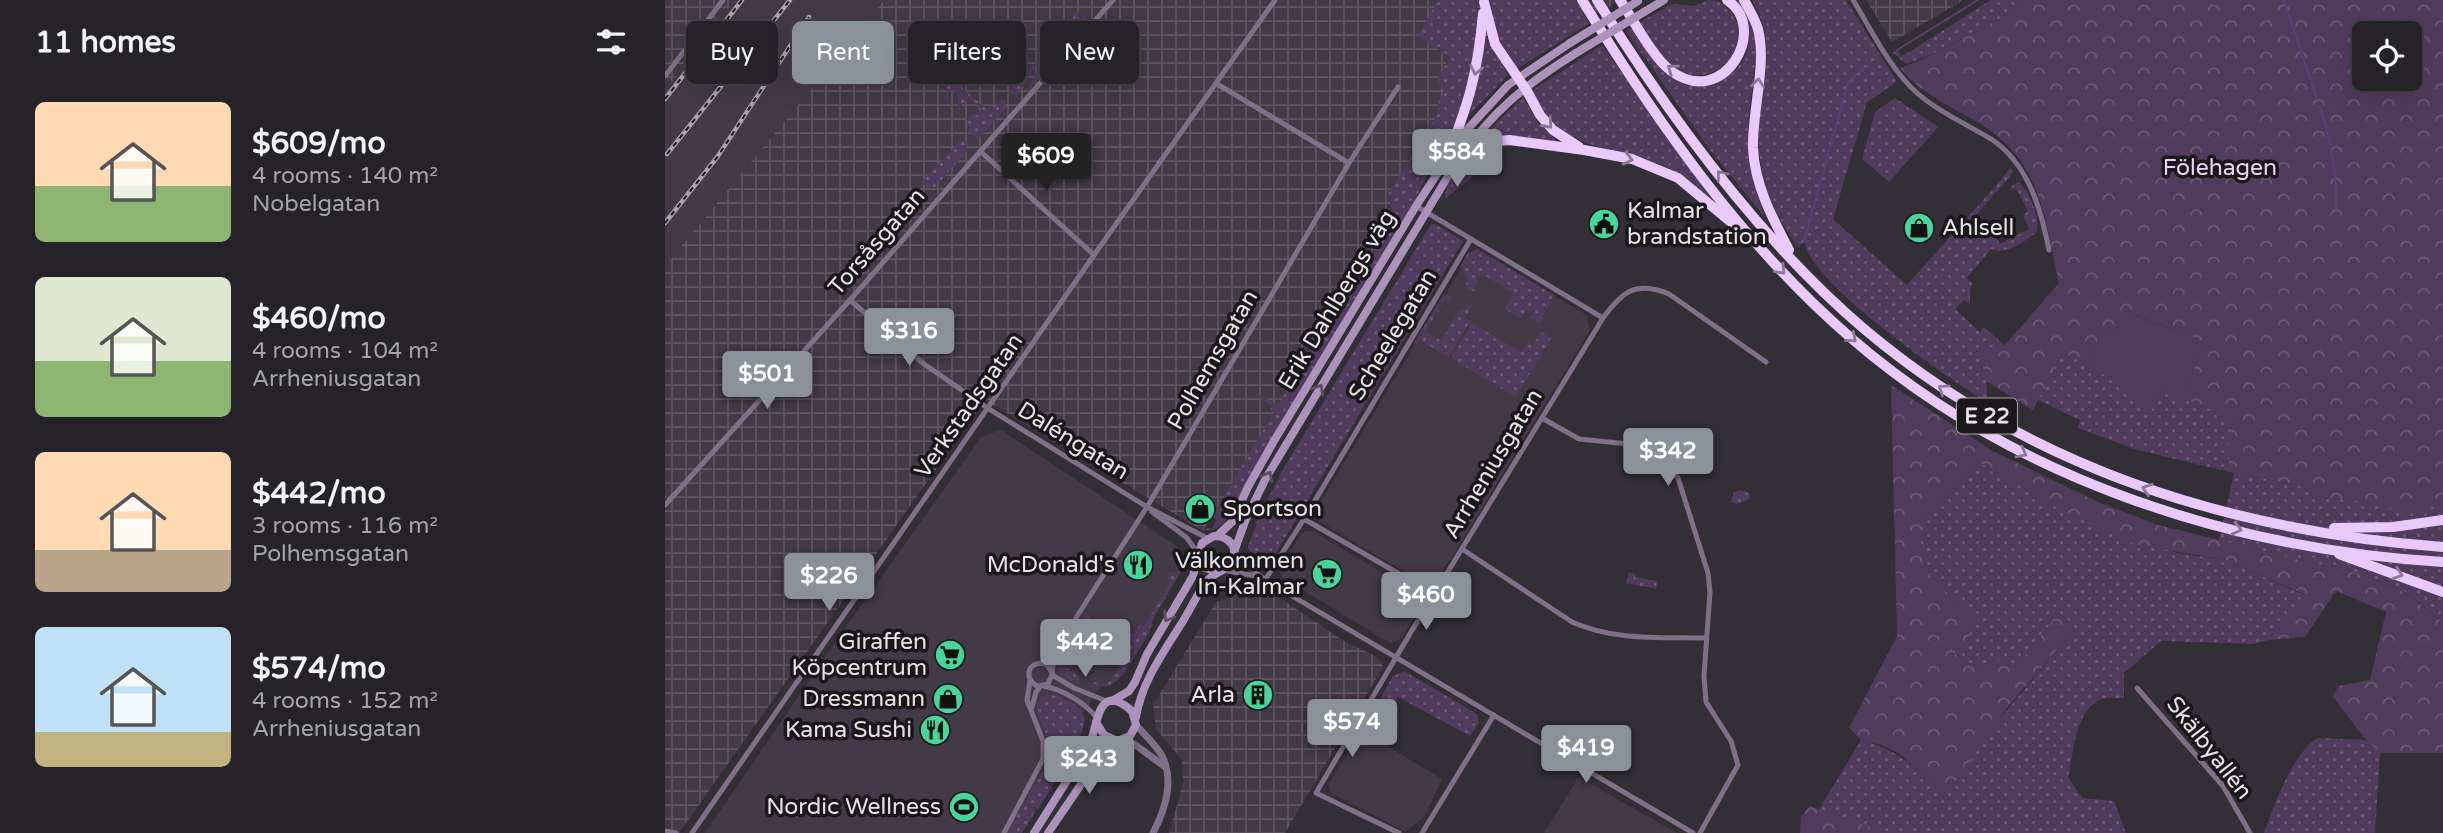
<!DOCTYPE html>
<meta charset="utf-8">
<style>
:root{--surface:#262328;--page:#322f34;--text:#f1f3f6;--muted:#a4a4a8;--line:#424045;--accent:#8c9099}
body{margin:0;font-family:"Varela Round",sans-serif;background:var(--page);color:var(--text);height:100vh;display:flex;flex-direction:column;font-size:26px;white-space:nowrap}
*{box-sizing:border-box;margin:0}
p{font-size:23px;color:var(--muted)}
.icon{flex:none;width:38px;height:38px;fill:none;stroke:currentColor;stroke-width:2;stroke-linecap:round;stroke-linejoin:round}
.map{position:relative;flex:1;overflow:hidden}
.side{display:flex;flex-direction:column;background:var(--surface);width:665px}
.side>*{flex:none}
.hud{position:absolute;left:21px;top:21px;width:665px;height:63px;display:flex;gap:14px}
.fabs{position:absolute;left:1687px;top:21px;display:grid;gap:14px}
.fabs a{display:grid;place-items:center;width:70px;height:70px;border-radius:10px;background:var(--surface);box-shadow:0 7px 28px #0002,0 0 0 2px var(--line);font-size:35px}
.price{position:absolute;translate:-50% -60px;padding:0 16px;border-radius:7px;background:var(--accent);color:#fff;font-size:23px;line-height:46px;filter:drop-shadow(0 2px 4px #0008)}
.price::after{content:'';position:absolute;left:50%;top:42px;width:21px;height:16px;margin-left:-10px;background:inherit;clip-path:polygon(0 0,100% 0,50% 100%)}
.price.selected{background:#222;color:#fff}
ul{padding:0;list-style:none}
li{display:flex;align-items:center;gap:21px;height:175px;padding:0 35px}
li span{display:grid;place-items:center;flex:none;width:196px;height:140px;border-radius:10px;color:#555}
li>.icon{margin-inline-start:auto}
span .icon{width:84px;height:84px;fill:#fffc;stroke-width:1}
li b{font-size:30px}
h2{display:flex;justify-content:space-between;align-items:center;height:84px;padding:0 35px;font-size:30px}
.chip{padding:0 24px;border-radius:10px;background:var(--surface);box-shadow:0 7px 28px #0002,0 0 0 2px var(--line);font-size:24px;line-height:63px}
.chip.selected{background:var(--accent);color:#fff}
main{display:flex;flex:1;min-height:0}
.map>svg:first-child{display:block}
.built{fill:#423a46}
.industrial{fill:url(#industrial-grid)}
.green{fill:url(#green-dots)}
.forest{fill:url(#forest-crowns);fill-rule:evenodd}
.pitch{fill:#513b5d}
.lines{fill:none;stroke-linecap:round;stroke-linejoin:round}
.stream{stroke:#5f3c71;stroke-width:2}
.minor{stroke:#7f6f88;stroke-width:5}
.tertiary{stroke:#7f6f88;stroke-width:7}
.secondary{stroke:#ac92ba;stroke-width:8}
.motorway{stroke:#e8c9fa;stroke-width:10}
.rail-casing{stroke:#a8a4a9;stroke-width:4.5}
.rail{stroke:#1a181b;stroke-width:2;stroke-dasharray:5;stroke-linecap:butt}
.secondary-bridge{stroke:#ac92ba;stroke-width:8}
.oneway{stroke:#8b7996}
.oneway2{stroke:#5c4f63}
.labels{text-anchor:middle;dominant-baseline:central;stroke-width:7;stroke-linejoin:round;paint-order:stroke}
.shield{fill:#1a181b;stroke:#a9a6aa;stroke-width:2}
.shield-label{font-size:21px;font-weight:bold;fill:#e6e3e7}
.park-label{font-size:23px;fill:#e9d4f5;stroke:#1a181b}
.poi-label{font-size:23px;fill:#e6e3e7;stroke:#1a181b;text-anchor:end}
.street-label{font-size:23px;fill:#e6e3e7;stroke:#1a181b}
</style>
<main>
<section class="side">
<h2>11 homes<svg class="icon" aria-label="filters" viewBox="0 0 24 24"><path d="M4 7h16M4 17h16"/><circle cx="9" cy="7" r="2"/><circle cx="15" cy="17" r="2"/></svg></h2>
<ul>
<li><span style="background:linear-gradient(#ffd9b3 60%,#8fb573 0)"><svg class="icon" aria-label="home" viewBox="0 0 24 24"><path d="M3 11l9-7 9 7M6 9v11h12V9"/></svg></span><div><b>$609/mo</b><p>4 rooms · 140 m²</p><p>Nobelgatan</p></div></li>
<li><span style="background:linear-gradient(#dfe7d0 60%,#8fb573 0)"><svg class="icon" aria-label="home" viewBox="0 0 24 24"><path d="M3 11l9-7 9 7M6 9v11h12V9"/></svg></span><div><b>$460/mo</b><p>4 rooms · 104 m²</p><p>Arrheniusgatan</p></div></li>
<li><span style="background:linear-gradient(#ffd9b3 70%,#b9a48a 0)"><svg class="icon" aria-label="home" viewBox="0 0 24 24"><path d="M3 11l9-7 9 7M6 9v11h12V9"/></svg></span><div><b>$442/mo</b><p>3 rooms · 116 m²</p><p>Polhemsgatan</p></div></li>
<li><span style="background:linear-gradient(#bfe0f5 75%,#c2b280 0)"><svg class="icon" aria-label="home" viewBox="0 0 24 24"><path d="M3 11l9-7 9 7M6 9v11h12V9"/></svg></span><div><b>$574/mo</b><p>4 rooms · 152 m²</p><p>Arrheniusgatan</p></div></li>
</ul>
</section>
<div class="map">
<svg width="1778" height="833" viewBox="0 0 1778 833">
<defs>
<pattern id="industrial-grid" width="8" height="8" patternUnits="userSpaceOnUse" patternTransform="scale(1.75)"><rect width="8" height="8" fill="#423a46"/><path d="M0 4h8M4 0v8" fill="none" stroke="#5d5661"/></pattern>
<pattern id="green-dots" width="8" height="8" patternUnits="userSpaceOnUse" patternTransform="scale(1.75)"><rect width="8" height="8" fill="#513b5d"/><path d="M2 2h.1M6 6h.1" fill="none" stroke="#6a5774" stroke-width="1.8" stroke-linecap="round"/></pattern>
<pattern id="forest-crowns" width="20" height="18" patternUnits="userSpaceOnUse" patternTransform="scale(1.75)"><rect width="20" height="18" fill="#513b5d"/><path d="M2 6a3 3 0 1 1 6 0M12 15a3 3 0 1 1 6 0" fill="none" stroke="#6a5774"/></pattern>
</defs>
<rect width="100%" height="100%" fill="#332f36"/>
<g class="built">
<path d="M70 0H223L217 3 0 266V91Z"/>
<path d="M813 251 922 315 925 330 794 546 769 583 760 584 652 520V508L805 253Z"/>
<path d="M336 430 513 547 517 564 447 683 437 685 415 716 376 802 355 833H40L173 638 316 437Z"/>
<path d="M641 531H647L751 592 756 604 737 638 727 643 715 637 618 578 615 573 617 567 635 535Z"/>
<path d="M697 731 777 779 759 817 740 832 666 793 664 783Z"/>
<path d="M914 777 1012 833H879Z"/>
</g>
<g class="industrial">
<path d="M0 0H70L0 91Z"/>
<path d="M223 0H955L862 56 784 127 538 531 320 400 14 833H0V266L217 3Z"/>
<path d="M1201 0H1299L1227 42Z"/>
<path d="M596 585 682 643 713 657 718 667 620 833H504L518 783 517 760 491 729 488 705 551 602Z"/>
</g>
<g class="green">
<path d="M773 0H813C810 48 804 93 784 136 774 158 760 176 751 198L580 485C571 503 563 534 537 530L547 528 552 520 547 517 609 412 606 409V405L593 397 594 394 613 405 677 300 679 301 721 228 730 224 723 195 759 137 762 138 764 134 762 132 774 111 772 106 779 91 772 80 785 57 752 36Z"/>
<path d="M825 0H909L924 23 852 69C835 45 829 29 825 0Z"/>
<path d="M1043 0C1053 0 1059 4 1066 12 1094 49 1045 95 1008 66 994 55 985 37 975 22L1007 4 1028 6Z"/>
<path d="M1071 0H1074L1089 30 1090 42C1091 68 1086 93 1084 118 1081 154 1087 186 1101 219L1045 150 961 31 967 27C978 42 988 63 1002 75 1034 101 1086 77 1084 35 1084 22 1077 11 1071 0Z"/>
<path d="M1087 0H1181L1232 82 1202 102 1168 219 1242 285 1330 187 1346 167 1347 171 1345 177 1301 226 1317 239 1326 230 1335 244 1364 229 1358 215 1363 211 1351 188 1346 190 1345 187 1354 182C1364 191 1375 217 1372 231 1362 241 1339 256 1326 249L1302 278 1308 284 1305 289V304L1299 300 1290 309 1315 332 1319 327 1339 345 1318 349 1323 403C1282 377 1149 287 1139 242L1133 248C1106 209 1090 170 1094 122 1096 90 1107 56 1098 25 1096 16 1091 8 1087 0Z"/>
<path d="M1326 0H1365L1328 23 1265 55 1241 64 1228 53 1232 50 1236 56 1241 54Z"/>
<path d="M411 11 416 13 371 65 352 96 343 92 376 57Z"/>
<path d="M420 15 424 22 361 93 374 67Z"/>
<path d="M820 40 843 75 804 115 814 76Z"/>
<path d="M937 45 1047 200 1010 172 997 165C942 143 894 153 868 90Z"/>
<path d="M267 61 325 112 337 99 342 107 313 139 305 134 301 119 307 113 311 116 317 109 304 98 293 109 292 92 284 91 283 101 278 97 283 89 276 83 279 79 269 69 267 72 264 70V63Z"/>
<path d="M858 97 873 123 893 142 824 138 825 129Z"/>
<path d="M1230 98 1273 127 1224 182 1197 159 1210 112Z"/>
<path d="M300 140 303 150 269 188 266 189 260 186 258 180 295 141Z"/>
<path d="M823 145C828 167 794 186 780 199 781 174 802 155 823 145Z"/>
<path d="M766 224H770L798 241 608 558 602 562C594 560 585 556 583 547L593 519 617 471Z"/>
<path d="M812 249 889 295 875 323 865 318 868 313 861 310 856 318 840 309 848 293 819 275 811 277 813 283 808 291 801 288 802 277 795 267 803 253Z"/>
<path d="M779 294 785 296 786 299 785 302 780 299 761 331 776 341 796 308 800 311 803 305H808L800 318 805 321 784 357 755 340 752 345 749 343Z"/>
<path d="M807 323 856 352 863 343 868 345 876 332 886 338 851 397 786 358Z"/>
<path d="M1398 353 1423 363 1437 372 1486 411 1498 389 1568 419 1564 443V472L1469 449 1413 428 1415 420 1373 400Z"/>
<path d="M1314 462 1392 507 1512 553 1561 560 1639 595 1603 640 1587 644 1496 641 1459 673V698C1452 698 1443 697 1437 699 1410 708 1409 753 1403 777L1417 798 1449 801 1461 833H1211L1153 811 1196 740C1234 750 1247 765 1275 790L1410 629 1393 614 1350 668 1332 660C1312 666 1306 669 1290 652L1303 640 1308 621 1263 571 1256 546V519Z"/>
<path d="M1569 473 1642 487 1646 496 1706 502 1729 510 1778 505V622L1739 591 1698 575 1554 540Z"/>
<path d="M1075 490 1084 493 1085 499 1071 504 1066 502 1069 492Z"/>
<path d="M516 571 490 616 484 633 459 674 445 686 425 687 429 682 440 684 446 681 461 654 455 631 457 629 468 635 475 624 479 626 506 582 502 577 504 573Z"/>
<path d="M964 572 971 574 970 577 992 581 991 589 961 583Z"/>
<path d="M422 614 425 617 404 651 401 650 400 647Z"/>
<path d="M395 656 401 659 398 666 413 675 415 684 404 680 392 671V663Z"/>
<path d="M739 671 812 714 814 723 805 736 733 697 726 708 713 702 728 676Z"/>
<path d="M382 694C393 695 416 705 419 716 424 734 383 793 373 809L361 801C372 780 389 759 381 734 377 723 371 715 372 703Z"/>
<path d="M1653 738 1701 740 1715 753 1710 833H1599C1609 806 1627 753 1653 738Z"/>
<path d="M359 803 370 812 357 833H342Z"/>
</g>
<g class="forest">
<path d="M1365 0H1778V505C1756 508 1725 516 1706 502L1645 496 1642 487 1564 472V443L1568 419 1518 398 1539 342 1468 314 1454 337 1437 330 1423 363 1398 353 1368 410 1321 381 1318 348 1340 345 1394 283C1379 217 1378 163 1314 123 1284 105 1259 96 1235 68L1258 59 1328 23ZM1699 33H1745V79H1699Z"/>
<path d="M1226 385 1326 450 1433 502 1493 525 1698 575 1738 591 1778 622V753H1715L1701 740 1668 697 1673 686 1705 680 1721 612 1671 591 1640 637 1603 640 1639 594 1561 560 1468 544 1392 507 1314 462 1256 519V546L1263 571 1308 621 1303 640 1290 653C1306 669 1312 666 1332 660L1350 668 1393 614 1399 615 1410 629 1342 708 1283 792 1275 790 1235 754 1217 745 1196 740 1184 728 1232 636Z"/>
<path d="M1145 806 1221 833H1135L1136 816Z"/>
</g>
<path class="pitch" d="M1467 314 1539 342 1518 398 1498 389 1486 411 1423 363 1437 330 1454 337Z"/>
<g class="lines">
<g class="stream">
<path d="M1619 0 1652 100"/>
<path d="M1232 50 1313 0"/>
<path d="M1655 107C1666 140 1672 174 1671 209"/>
<path d="M1139 241 1183 83 1191 74 1205 66"/>
</g>
<g class="minor">
<path d="M1188 0C1207 31 1225 69 1252 93 1272 111 1303 125 1326 139 1363 163 1376 209 1384 250"/>
<path d="M0 76 58 0"/>
<path d="M552 84 684 163"/>
<path d="M315 151 429 255"/>
<path d="M751 206 938 318"/>
<path d="M185 300 259 364 324 409 482 507 542 538"/>
<path d="M877 418 914 439 973 445 985 449 1000 460 1013 478 1043 573 1045 592 1039 676 1041 702 1066 741 1073 765 1035 833"/>
<path d="M0 505 185 300 448 0"/>
<path d="M487 512 521 537 533 553"/>
<path d="M639 519 769 594"/>
<path d="M797 549 907 622C949 641 996 637 1041 638"/>
<path d="M570 555 600 580 1028 833"/>
<path d="M558 570 596 577"/>
<path d="M600 580 639 519 806 239"/>
<path d="M376 663 391 649 482 507 684 163 733 87"/>
<path d="M386 671 381 664C364 659 357 678 372 686L383 684 387 675 389 655"/>
<path d="M387 675 409 688 444 702"/>
<path d="M379 686C398 690 419 702 431 717"/>
<path d="M1472 688 1558 786 1585 833"/>
<path d="M367 707 371 692 375 687"/>
<path d="M0 831 11 833"/>
<path d="M27 833 429 255 610 0"/>
<path d="M339 833 378 759V741L362 700 365 681"/>
<path d="M734 833 651 793 746 632 938 318C957 292 970 280 1004 294L1101 362"/>
<path d="M757 833 829 715"/>
</g>
<g class="tertiary">
<path d="M471 725C479 734 490 744 496 754 510 779 500 810 488 833"/>
<path d="M458 740 469 744 499 766"/>
</g>
<g class="secondary">
<path d="M979 12 999 0"/>
<path d="M552 536 567 522 583 487 609 441 751 206 799 133 843 85 905 43"/>
<path d="M569 552 581 519 601 478 791 163C827 112 858 86 911 53"/>
<path d="M447 701 464 691 470 682 482 654 528 576 533 557"/>
<path d="M471 717C477 681 499 652 518 621 526 608 533 592 543 580 551 571 563 571 568 560 574 546 562 536 549 536L537 543 533 557 540 568 553 572"/>
<path d="M369 833 425 744C433 723 433 681 467 711L471 725 465 736 452 741 439 735 431 722"/>
<path d="M383 833 438 752 451 741"/>
</g>
<g class="motorway">
<path d="M917 0C992 122 1077 244 1186 338 1349 479 1564 549 1778 562"/>
<path d="M932 0C1003 114 1096 241 1198 328 1363 468 1564 531 1778 547"/>
<path d="M955 0C968 19 988 58 1006 71 1059 110 1105 28 1062 0"/>
<path d="M1079 0C1084 9 1090 19 1093 29 1102 65 1087 111 1088 148 1090 186 1107 217 1124 250"/>
<path d="M819 2 830 44 862 91 875 115 888 130 914 147"/>
<path d="M800 150 824 142 844 140 919 150 967 159 1013 178 1073 228"/>
<path d="M782 157C804 104 813 71 818 13"/>
<path d="M1669 528 1728 527 1778 520"/>
<path d="M1674 554 1778 592"/>
</g>
<g class="rail-casing">
<g id="rail">
<path d="M0 99 77 0"/>
<path d="M2 154 125 0"/>
<path d="M0 223 53 156 144 17"/>
</g>
</g>
<use href="#rail" class="rail"/>
<g class="secondary-bridge">
<path d="M905 43 973 1"/>
<path d="M911 53 979 12"/>
</g>
</g>
<defs><path id="oneway-chevron" d="M-2-3.5L2.5 0L-2 3.5" fill="none" stroke-width="1.6" stroke-linecap="round" stroke-linejoin="round" transform="scale(1.75)"/></defs>
<g class="oneway">
<use href="#oneway-chevron" transform="translate(1007 69) rotate(-144)"/>
<use href="#oneway-chevron" transform="translate(811 70) rotate(101)"/>
<use href="#oneway-chevron" transform="translate(1093 83) rotate(-84)"/>
<use href="#oneway-chevron" transform="translate(883 124) rotate(48)"/>
<use href="#oneway-chevron" transform="translate(963 159) rotate(14)"/>
<use href="#oneway-chevron" transform="translate(1056 175) rotate(-128)"/>
<use href="#oneway-chevron" transform="translate(1116 270) rotate(46)"/>
<use href="#oneway-chevron" transform="translate(1187 338) rotate(40)"/>
<use href="#oneway-chevron" transform="translate(1278 389) rotate(-146)"/>
<use href="#oneway-chevron" transform="translate(1357 453) rotate(27)"/>
<use href="#oneway-chevron" transform="translate(1482 489) rotate(-162)"/>
<use href="#oneway-chevron" transform="translate(1572 529) rotate(14)"/>
<use href="#oneway-chevron" transform="translate(1733 574) rotate(19)"/>
</g>
<g class="oneway2">
<use href="#oneway-chevron" transform="translate(654 389) rotate(-59)"/>
<use href="#oneway-chevron" transform="translate(603 476) rotate(-62)"/>
<use href="#oneway-chevron" transform="translate(503 617) rotate(120)"/>
</g>
<defs>
<g id="civic-disc" transform="scale(1.575)"><circle r="9.5" fill="#48d49d" stroke="#1a181b"/><path d="M-.6-6.5H3V-4.5H.6V-3L4-1V1h2V6H-6V1h2V-1L-.6-3ZM-1.2 2.5V6h2.4V2.5Z" fill="#111"/></g>
<g id="shop-disc" transform="scale(1.575)"><circle r="9.5" fill="#48d49d" stroke="#1a181b"/><path d="M-5-2.5h2.3a2.7 3.5 0 0 1 5.4 0H5L5.5 6h-11ZM-1.5-2.5h3a1.5 2.3 0 0 0-3 0Z" fill="#111"/></g>
<g id="restaurant-disc" transform="scale(1.575)"><circle r="9.5" fill="#48d49d" stroke="#1a181b"/><path d="M-5-6h1v4h1v-4h1v4h1v-4h1v5L-1.5 .5V6h-2V.5L-5-1ZM5-6V6H3V1.5H1.5Q1.5-4 5-6Z" fill="#111"/></g>
<g id="supermarket-disc" transform="scale(1.575)"><circle r="9.5" fill="#48d49d" stroke="#1a181b"/><path d="M-6-5.5h2.5l.6 2H6L4.5 2H-2.5L-4.4-4H-6ZM-1.5 3.2a1.3 1.3 0 1 0 .1 0ZM3 3.2a1.3 1.3 0 1 0 .1 0Z" fill="#111"/></g>
<g id="building-disc" transform="scale(1.575)"><circle r="9.5" fill="#48d49d" stroke="#1a181b"/><path d="M-4-6H4V6H1V3H-1V6H-4ZM-2.5-4.3h1.7v1.8h-1.7ZM.8-4.3h1.7v1.8H.8ZM-2.5-1h1.7V.8h-1.7ZM.8-1h1.7V.8H.8Z" fill="#111"/></g>
<g id="stadium-disc" transform="scale(1.575)"><circle r="9.5" fill="#48d49d" stroke="#1a181b"/><path d="M0-5a6.5 5 0 1 0 0 10a6.5 5 0 1 0 0-10ZM-3.5-1.8h7v3.6h-7Z" fill="#111"/></g>
</defs>
<g fill-rule="evenodd">
<use href="#civic-disc" x="939" y="224"/>
<use href="#shop-disc" x="1254" y="228"/>
<use href="#shop-disc" x="535" y="509"/>
<use href="#restaurant-disc" x="473" y="565"/>
<use href="#supermarket-disc" x="662" y="574"/>
<use href="#supermarket-disc" x="285" y="655"/>
<use href="#building-disc" x="593" y="695"/>
<use href="#shop-disc" x="283" y="699"/>
<use href="#restaurant-disc" x="270" y="730"/>
<use href="#stadium-disc" x="299" y="807"/>
</g>
<g class="labels">
<rect class="shield" x="1292" y="398.5" width="60" height="35" rx="5"/>
<g class="shield-label">
<text x="1322" y="416">E 22</text>
</g>
<g class="park-label">
<text x="1555" y="168">Fölehagen</text>
</g>
<g class="poi-label">
<text x="962" y="211" text-anchor="start">Kalmar<tspan x="962" dy="26">brandstation</tspan></text>
<text x="1277" y="228" text-anchor="start">Ahlsell</text>
<text x="558" y="509" text-anchor="start">Sportson</text>
<text x="639" y="561">Välkommen<tspan x="639" dy="26">In-Kalmar</tspan></text>
<text x="450" y="565">McDonald's</text>
<text x="262" y="642">Giraffen<tspan x="262" dy="26">Köpcentrum</tspan></text>
<text x="570" y="695">Arla</text>
<text x="260" y="699">Dressmann</text>
<text x="247" y="730">Kama Sushi</text>
<text x="276" y="807">Nordic Wellness</text>
</g>
<g class="street-label">
<text transform="translate(212 242) rotate(-49)">Torsåsgatan</text>
<text transform="translate(672 300) rotate(-59)">Erik Dahlbergs väg</text>
<text transform="translate(728 335) rotate(-59)">Scheelegatan</text>
<text transform="translate(548 360) rotate(-60)">Polhemsgatan</text>
<text transform="translate(304 406) rotate(-55)">Verkstadsgatan</text>
<text transform="translate(408 441) rotate(32)">Daléngatan</text>
<text transform="translate(828 464) rotate(-59)">Arrheniusgatan</text>
<text transform="translate(1544 748) rotate(52)">Skälbyallén</text>
</g>
</g>
</svg>
<div class="fabs">
<a><svg class="icon" aria-label="locate" viewBox="0 0 24 24"><circle cx="12" cy="12" r="6"/><path d="M12 2v4M12 18v4M2 12h4M18 12h4"/></svg></a>
</div>
<b class="price" style="left:792px;top:189px">$584</b>
<b class="price selected" style="left:381px;top:193px">$609</b>
<b class="price" style="left:244px;top:368px">$316</b>
<b class="price" style="left:102px;top:411px">$501</b>
<b class="price" style="left:1003px;top:488px">$342</b>
<b class="price" style="left:164px;top:613px">$226</b>
<b class="price" style="left:761px;top:632px">$460</b>
<b class="price" style="left:420px;top:679px">$442</b>
<b class="price" style="left:687px;top:759px">$574</b>
<b class="price" style="left:921px;top:785px">$419</b>
<b class="price" style="left:424px;top:796px">$243</b>
<div class="hud">
<a class="chip">Buy</a>
<a class="chip selected">Rent</a>
<a class="chip">Filters</a>
<a class="chip">New</a>
</div>
</div>
</main>
